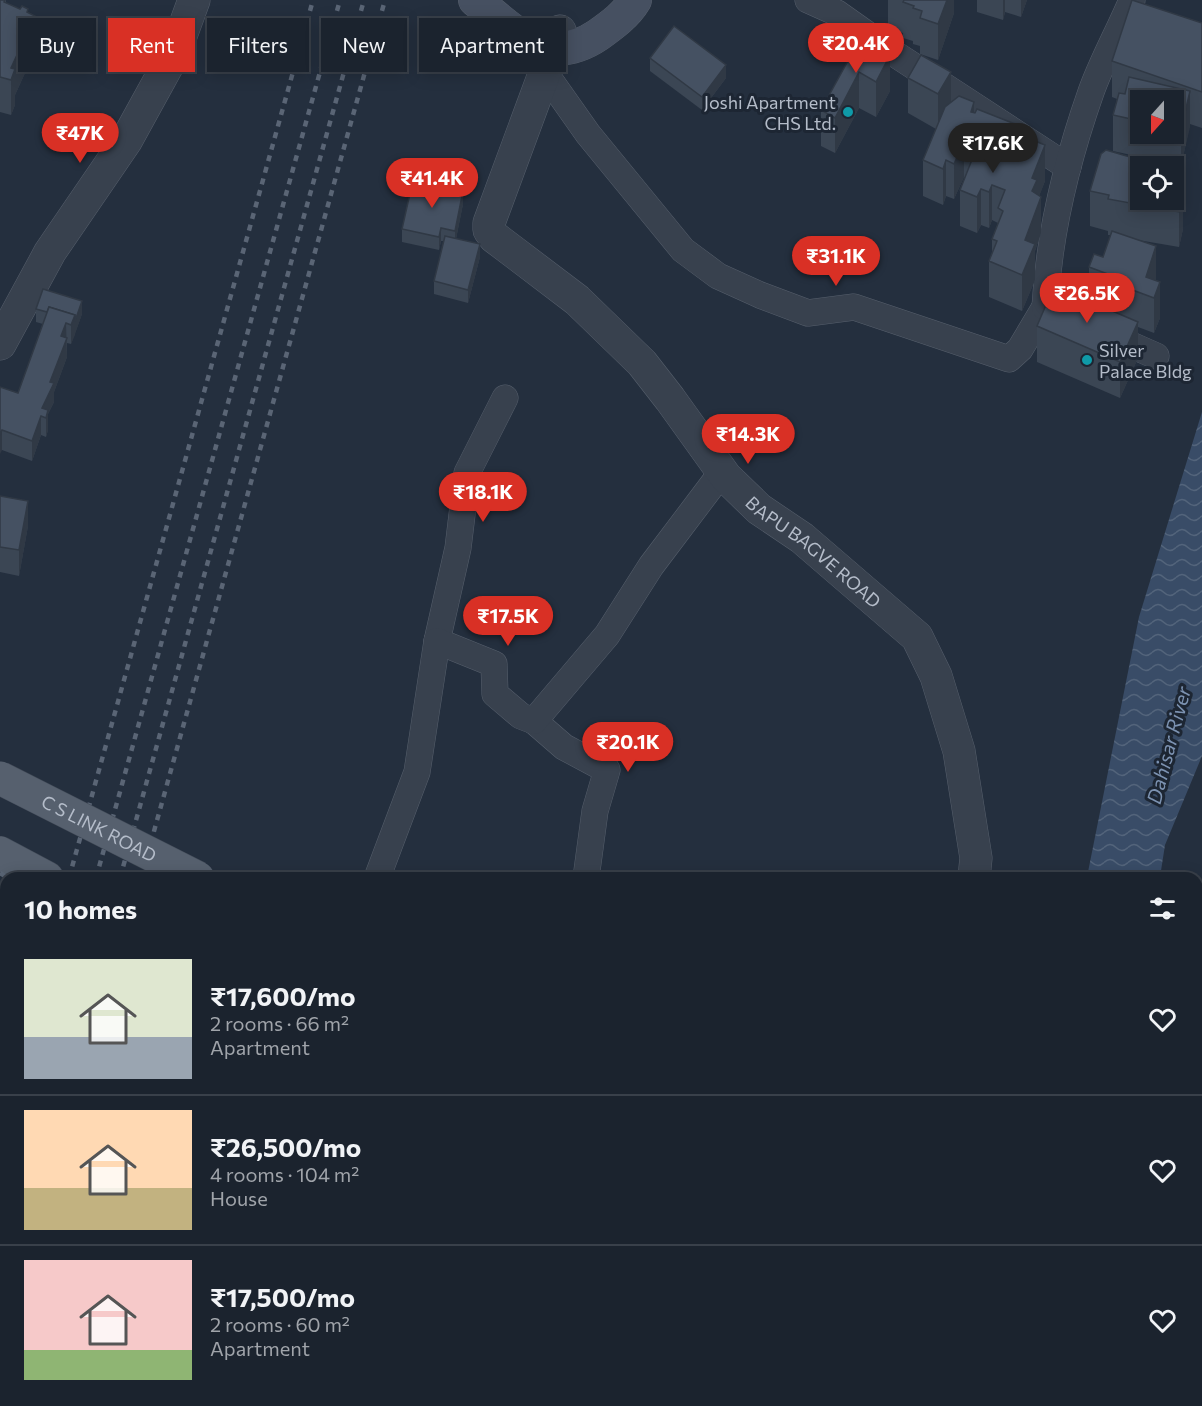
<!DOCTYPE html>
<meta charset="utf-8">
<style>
:root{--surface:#1b232e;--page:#242b36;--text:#f1f3f6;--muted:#a0a4aa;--line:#39404a;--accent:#d93025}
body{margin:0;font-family:Commissioner,sans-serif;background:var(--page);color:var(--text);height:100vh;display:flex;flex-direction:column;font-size:22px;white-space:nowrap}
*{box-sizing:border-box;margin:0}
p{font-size:20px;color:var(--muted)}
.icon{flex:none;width:33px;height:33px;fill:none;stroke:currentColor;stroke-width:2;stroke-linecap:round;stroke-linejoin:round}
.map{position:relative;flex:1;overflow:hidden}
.details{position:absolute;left:0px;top:872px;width:1203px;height:536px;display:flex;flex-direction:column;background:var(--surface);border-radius:18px 18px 0 0;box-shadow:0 3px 15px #0003,0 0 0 2px var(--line)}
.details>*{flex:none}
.guide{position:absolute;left:18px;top:18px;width:600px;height:54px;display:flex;gap:12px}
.needle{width:39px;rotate:201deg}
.fabs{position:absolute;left:1130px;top:90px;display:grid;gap:12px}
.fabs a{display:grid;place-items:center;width:54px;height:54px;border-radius:0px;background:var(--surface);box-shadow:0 3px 15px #0003,0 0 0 2px var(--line);font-size:30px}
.price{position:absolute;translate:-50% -51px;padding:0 14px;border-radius:21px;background:var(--accent);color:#fff;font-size:20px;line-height:39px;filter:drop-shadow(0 2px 3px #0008)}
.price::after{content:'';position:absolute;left:50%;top:36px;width:18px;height:14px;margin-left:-9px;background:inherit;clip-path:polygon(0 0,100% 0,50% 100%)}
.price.selected{background:#222;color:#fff}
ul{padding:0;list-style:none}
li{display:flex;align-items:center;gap:18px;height:150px;padding:0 24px}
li+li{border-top:2px solid var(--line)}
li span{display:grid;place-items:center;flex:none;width:168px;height:120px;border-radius:0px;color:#555}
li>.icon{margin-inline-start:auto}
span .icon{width:72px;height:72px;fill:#fffc;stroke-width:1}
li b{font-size:26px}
h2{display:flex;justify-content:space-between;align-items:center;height:72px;padding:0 24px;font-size:26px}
.chip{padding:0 21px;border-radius:0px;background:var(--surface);box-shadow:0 3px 15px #0003,0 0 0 2px var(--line);font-size:21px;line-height:54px}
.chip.selected{background:var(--accent);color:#fff}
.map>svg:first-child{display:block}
.water{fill:url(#water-waves)}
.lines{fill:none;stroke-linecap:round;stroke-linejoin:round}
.minor-casing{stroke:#565f6c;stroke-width:27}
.tertiary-casing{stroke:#565f6c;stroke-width:33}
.secondary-casing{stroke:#565f6c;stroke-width:34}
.primary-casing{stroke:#414a57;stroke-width:34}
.minor{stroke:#38414e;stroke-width:26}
.tertiary{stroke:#38414e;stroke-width:32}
.secondary{stroke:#465061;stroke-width:33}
.primary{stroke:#56606e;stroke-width:33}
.rail{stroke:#5a6575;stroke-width:4.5;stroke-dasharray:6 6;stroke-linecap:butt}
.primary-bridge-casing{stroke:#414a57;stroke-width:34;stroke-linecap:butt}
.primary-bridge{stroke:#56606e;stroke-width:33}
.wall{fill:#3b4654;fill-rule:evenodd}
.shaded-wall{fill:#303945}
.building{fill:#455162;stroke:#303945;stroke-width:1.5}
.culture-dot{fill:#0f9aa8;stroke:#1d2633;stroke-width:2}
.labels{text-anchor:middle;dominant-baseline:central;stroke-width:6;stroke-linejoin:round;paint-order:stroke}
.poi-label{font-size:18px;fill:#b4bcc9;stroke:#1d2633;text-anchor:end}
.street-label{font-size:18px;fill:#b4bcc9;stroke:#1d2633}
.water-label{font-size:20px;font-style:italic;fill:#7c92b1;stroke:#1d2633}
</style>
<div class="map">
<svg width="1202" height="1406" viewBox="0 0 1202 1406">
<defs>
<pattern id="water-waves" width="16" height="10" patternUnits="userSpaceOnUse" patternTransform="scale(1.5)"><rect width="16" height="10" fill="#394c67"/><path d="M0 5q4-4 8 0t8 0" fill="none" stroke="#53647b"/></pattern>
</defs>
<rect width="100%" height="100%" fill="#242f3e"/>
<g class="water">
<path d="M1202 412V756L1165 845 1160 877H1087L1139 617Z"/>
<path d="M1031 1401H1142L1143 1406H1032Z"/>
</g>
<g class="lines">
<g class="minor-casing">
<g id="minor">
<path d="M808 0 837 13 895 54 1068 167"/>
<path d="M545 73 588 134 683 250 718 276 760 295 808 313 854 307 1009 359 1020 349 1045 307 1156 356"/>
<path d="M1045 307C1049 232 1066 163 1091 92 1102 61 1119 31 1132 0"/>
<path d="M437 641 458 548 467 473 505 398"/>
<path d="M534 721 564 747 607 770 595 811 586 878"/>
<path d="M377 878 417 772 437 641 494 664 495 694 521 716 534 721 607 635 651 566 722 472"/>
<path d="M1197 1068 1202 1015"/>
</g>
</g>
<g class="tertiary-casing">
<g id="tertiary">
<path id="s1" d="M560 31 489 223V230L494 237 577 300 642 363 670 399 726 477 759 509 802 538 917 637 936 676 959 751 976 858 974 878"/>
<path d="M0 344 50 252 126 141 175 52 194 0"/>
<path d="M1197 1330 1202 1332"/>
<path d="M939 1401V1406"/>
</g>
</g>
<g class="secondary-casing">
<path id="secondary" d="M475 0C514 30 546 70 598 35 612 25 626 15 635 0"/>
</g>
<g class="primary-casing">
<g id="primary">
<path d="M0 853 47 878"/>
<path d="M1197 1358 1202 1360"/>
<path d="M1148 1401 1163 1406"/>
</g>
</g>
<use href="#minor" class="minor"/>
<use href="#tertiary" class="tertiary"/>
<use href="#secondary" class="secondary"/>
<use href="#primary" class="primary"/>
<g class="rail">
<path d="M0 873 8 878"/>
<path d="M69 878 313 0"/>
<path d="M96 878 340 0"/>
<path d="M120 878 364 0"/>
<path d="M141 878 385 0"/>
<path d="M0 899 6 902"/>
<path d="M0 1126 6 1104"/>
<path d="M0 1224 6 1203"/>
<path d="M0 1313 6 1290"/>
<path d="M0 1393 6 1370"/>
<path d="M1011 1401 1024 1406"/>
<path d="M1063 1401 1076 1406"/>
</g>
<g class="primary-bridge-casing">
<g id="primary-bridge">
<path id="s2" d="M0 778 198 878"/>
</g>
</g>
<use href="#primary-bridge" class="primary-bridge"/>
</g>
<g class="wall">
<path d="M0 0H6V3L28 13 35 51 15 95V105L11 115 0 112Z"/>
<path d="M888 0H954V13L938 60 920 54V46L913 44V41L903 38V33L888 28Z"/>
<path d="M977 0H1027L1021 17 1005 12 1003 20 977 12Z"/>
<path d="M1202 23V128L1190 124 1181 166 1113 151V115L1117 99 1112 97V61ZM1140 100H1173V134H1140Z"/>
<path d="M860 39 890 91 876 117 859 108 835 153 821 146V110Z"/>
<path d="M921 55 951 102 974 113 1015 136 1020 149 1045 181 1039 196 1041 233 1035 251V280L1022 311 989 297V261L992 254V239L998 223 992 220 989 228 981 225 977 233 960 226V190L965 177H964L954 199 946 196 943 205 923 196V160L936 129 908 113V78Z"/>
<path d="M650 58 726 78 702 110 650 71Z"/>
<path d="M1090 191 1178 192 1183 229 1179 247 1138 240 1156 281 1160 318 1154 333 1138 327V358L1120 398 1037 362V326L1089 301V267L1103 257 1111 235H1108V231L1090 226Z"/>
<path d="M463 204 456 239 480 257 468 303 434 294V281L444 241H441L439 250 402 242V229Z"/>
<path d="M36 309 82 314 71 344 67 343V357L54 392V402L48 414V430L46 437 41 435 32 461 2 450 0 387 18 393 43 324 36 322Z"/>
<path d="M0 496 28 526 19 576 0 572Z"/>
</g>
<g class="shaded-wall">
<path d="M947 0H954V13L938 60V24Z"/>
<path d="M1003 0H1005V12L1003 20Z"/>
<path d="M1021 0H1027L1021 17Z"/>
<path d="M28 9V31L35 16V51L15 95V105L11 115V68Z"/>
<path d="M890 55V91L876 117V82Z"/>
<path d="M726 65V78L702 110V97Z"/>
<path d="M859 72V108L835 153V118Z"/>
<path d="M951 72V107L938 130V94Z"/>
<path d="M1190 91V127L1181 166V130Z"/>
<path d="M974 102V138L971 112Z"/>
<path d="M1015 124V159L1011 135Z"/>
<path d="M1020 138V174L1017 147Z"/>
<path d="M964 141V177L954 199V164Z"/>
<path d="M1045 145V181L1037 202 1041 197V233L1035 251V280L1022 311V275L1032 178Z"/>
<path d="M946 160V196L943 205V169Z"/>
<path d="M992 185V220L989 228V192Z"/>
<path d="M981 189V225L977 233V197Z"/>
<path d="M463 191V204L455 244V231Z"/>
<path d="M1183 193V229L1179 247V212Z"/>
<path d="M441 228V241L439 250V237Z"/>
<path d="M480 244V257L468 303V290Z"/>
<path d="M1156 246V282L1146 277Z"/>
<path d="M1160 282V318L1154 333V298Z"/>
<path d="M82 301V314L75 334V321Z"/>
<path d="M75 315V335L71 344V325Z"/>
<path d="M1138 322V358L1120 398V362Z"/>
<path d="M66 323 67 357 54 392V402L48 414V430L46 437V418L42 408 50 382 61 336Z"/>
<path d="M41 416V435L32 461V441Z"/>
<path d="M2 430V450L0 454V435Z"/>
<path d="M28 501V526L19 576V550Z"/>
</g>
<g class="building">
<path d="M0 0H5L4 2 20 9 22 6 28 9 27 12 35 16 11 68 15 69 11 80 0 77Z"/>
<path d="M904 0H947L938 24 920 18 922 11 913 8 914 6 903 2Z"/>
<path d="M1132 0 1202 23V92L1112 61Z"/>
<path d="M674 26 726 65 702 97 650 58Z"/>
<path d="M860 39 890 55 876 82 859 72 835 118 821 110Z"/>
<path d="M921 55 951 72 938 94 908 78Z"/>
<path d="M1129 77 1190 91 1181 130 1173 128V100H1140V121L1113 115 1119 93 1125 94Z"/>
<path d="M959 96 974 102 971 112 975 113 977 109 1015 124 1011 135 1020 138 1017 147 1025 150 1030 139 1045 145 1032 178 1037 180 1032 191 1041 197 1025 240 1035 244 1022 275 989 261 997 241 992 239 1003 211 998 208 1005 190 992 185 989 192 981 189 977 197 960 190 977 147 964 141 954 164 946 160 943 169 923 160 945 107Z"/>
<path d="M1106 150 1161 166H1140V200H1173V171L1176 173 1178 179 1175 191 1183 193 1179 212 1108 199 1109 195 1090 191 1101 154Z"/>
<path d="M413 180 463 191 455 231 441 228 439 237 402 229Z"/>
<path d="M1112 231 1156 246 1146 277 1160 282 1154 298 1111 282 1113 276 1089 267 1094 254 1103 257Z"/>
<path d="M445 236 480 244 468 290 434 281Z"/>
<path d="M1054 286 1138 322 1120 362 1037 326Z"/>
<path d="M43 289 82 301 75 321V315L49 307 47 312 36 309Z"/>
<path d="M49 307 75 315 71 325 66 323 61 336 67 338 50 382 54 383 42 408 48 410 46 418 41 416 32 441 2 430 0 435V387L18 393Z"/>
<path d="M0 496 28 501 19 550 0 547Z"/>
</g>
<g class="culture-dot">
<circle cx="848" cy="112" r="6"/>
<circle cx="1087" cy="360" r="6"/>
</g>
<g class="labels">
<g class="poi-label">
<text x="836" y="102">Joshi Apartment<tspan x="836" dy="21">CHS Ltd.</tspan></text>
<text x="1099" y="350" text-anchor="start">Silver<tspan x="1099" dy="21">Palace Bldg</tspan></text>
</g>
<g class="street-label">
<text stroke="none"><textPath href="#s1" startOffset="672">BAPU BAGVE ROAD</textPath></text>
<text stroke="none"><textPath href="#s2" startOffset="111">C S LINK ROAD</textPath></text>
</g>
<g class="water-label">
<text transform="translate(1168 745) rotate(-75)">Dahisar River</text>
</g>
</g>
</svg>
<div class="fabs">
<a><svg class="needle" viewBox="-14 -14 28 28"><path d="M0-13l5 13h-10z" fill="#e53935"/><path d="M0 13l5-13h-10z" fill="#a0a4aa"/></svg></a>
<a><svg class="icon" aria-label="locate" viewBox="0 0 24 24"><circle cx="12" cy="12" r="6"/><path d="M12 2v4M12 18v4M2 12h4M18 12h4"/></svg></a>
</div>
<b class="price" style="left:856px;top:74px">₹20.4K</b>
<b class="price" style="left:80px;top:164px">₹47K</b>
<b class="price selected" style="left:993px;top:174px">₹17.6K</b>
<b class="price" style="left:432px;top:209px">₹41.4K</b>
<b class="price" style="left:836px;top:287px">₹31.1K</b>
<b class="price" style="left:1087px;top:324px">₹26.5K</b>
<b class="price" style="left:748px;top:465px">₹14.3K</b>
<b class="price" style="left:483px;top:523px">₹18.1K</b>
<b class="price" style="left:508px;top:647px">₹17.5K</b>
<b class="price" style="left:628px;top:773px">₹20.1K</b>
<div class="guide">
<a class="chip">Buy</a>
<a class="chip selected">Rent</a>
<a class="chip">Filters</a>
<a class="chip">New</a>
<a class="chip">Apartment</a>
</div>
<section class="details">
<h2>10 homes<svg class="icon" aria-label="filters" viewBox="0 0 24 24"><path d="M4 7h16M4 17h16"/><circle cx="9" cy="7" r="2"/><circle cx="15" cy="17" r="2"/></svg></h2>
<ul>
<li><span style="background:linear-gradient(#dfe7d0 65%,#9aa5b1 0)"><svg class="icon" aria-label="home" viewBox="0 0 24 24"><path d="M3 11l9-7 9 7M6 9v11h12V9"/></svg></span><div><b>₹17,600/mo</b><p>2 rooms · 66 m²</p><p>Apartment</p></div><svg class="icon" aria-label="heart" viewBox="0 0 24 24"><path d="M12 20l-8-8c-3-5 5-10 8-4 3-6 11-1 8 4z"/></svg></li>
<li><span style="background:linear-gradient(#ffd9b3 65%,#c2b280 0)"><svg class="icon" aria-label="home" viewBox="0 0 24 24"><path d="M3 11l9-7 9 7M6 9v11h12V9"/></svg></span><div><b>₹26,500/mo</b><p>4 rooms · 104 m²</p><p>House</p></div><svg class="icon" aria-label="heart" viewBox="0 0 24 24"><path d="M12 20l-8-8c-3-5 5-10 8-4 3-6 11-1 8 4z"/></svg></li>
<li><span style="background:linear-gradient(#f6c9c9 75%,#8fb573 0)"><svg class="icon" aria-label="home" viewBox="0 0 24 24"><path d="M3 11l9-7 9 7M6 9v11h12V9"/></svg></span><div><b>₹17,500/mo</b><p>2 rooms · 60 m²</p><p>Apartment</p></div><svg class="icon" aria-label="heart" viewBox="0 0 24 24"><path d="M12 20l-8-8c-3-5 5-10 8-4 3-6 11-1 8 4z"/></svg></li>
</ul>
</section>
</div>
